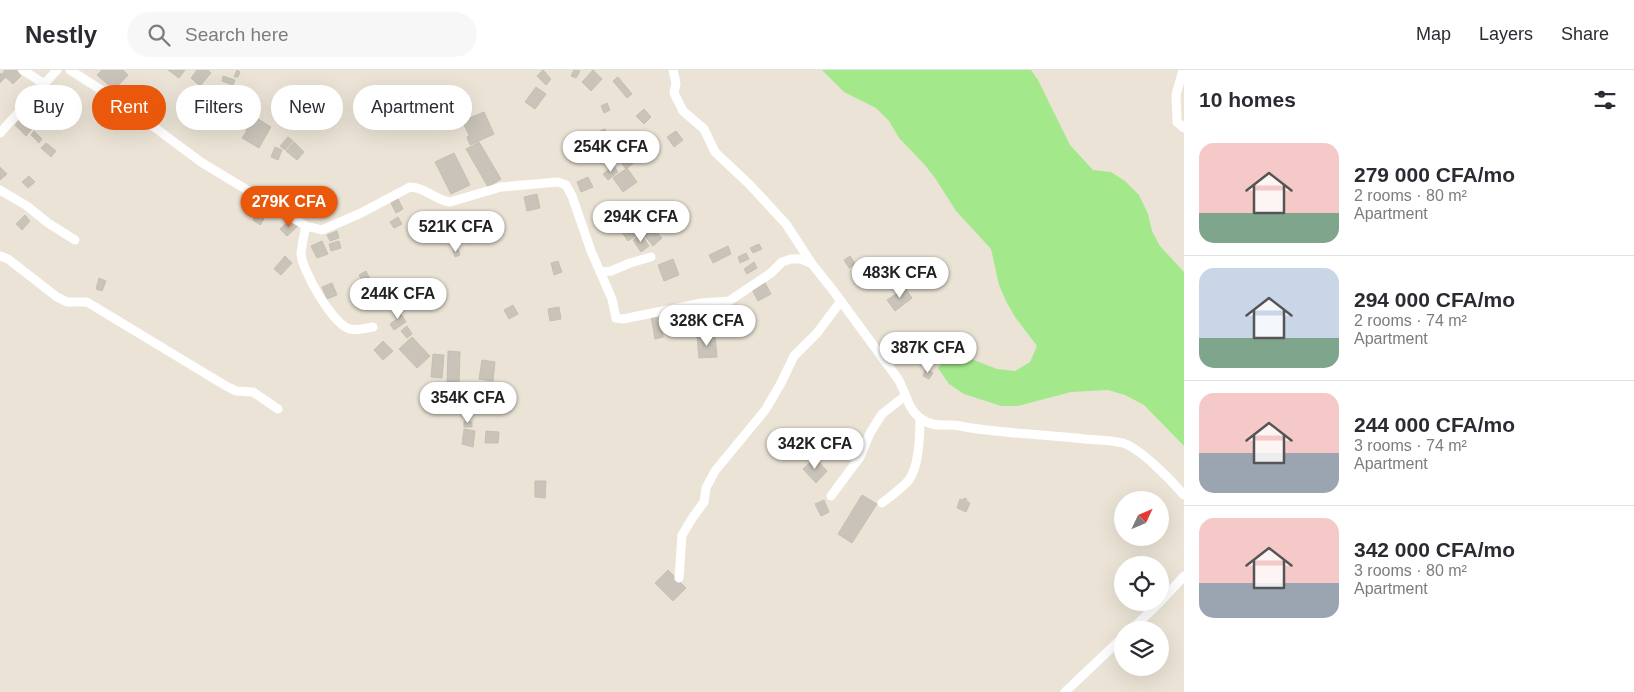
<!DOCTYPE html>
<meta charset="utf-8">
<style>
:root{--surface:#fff;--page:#f7f7f7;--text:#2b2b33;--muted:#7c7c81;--line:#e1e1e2;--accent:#ea580c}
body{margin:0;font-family:Arial,sans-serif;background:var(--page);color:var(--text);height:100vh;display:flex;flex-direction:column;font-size:19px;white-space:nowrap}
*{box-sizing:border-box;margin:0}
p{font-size:16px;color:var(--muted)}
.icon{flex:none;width:28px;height:28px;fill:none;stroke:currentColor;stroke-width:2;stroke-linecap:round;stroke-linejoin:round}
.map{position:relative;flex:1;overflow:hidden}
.details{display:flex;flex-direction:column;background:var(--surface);width:450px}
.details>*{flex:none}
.top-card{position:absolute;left:15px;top:15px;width:475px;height:45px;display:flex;gap:10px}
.needle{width:32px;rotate:46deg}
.fabs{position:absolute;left:1114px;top:421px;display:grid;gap:10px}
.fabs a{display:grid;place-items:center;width:55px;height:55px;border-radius:50%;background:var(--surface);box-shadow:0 5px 20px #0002;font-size:25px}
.price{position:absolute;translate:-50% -42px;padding:0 11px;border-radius:18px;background:#fff;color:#222;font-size:16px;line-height:32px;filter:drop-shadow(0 1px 2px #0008)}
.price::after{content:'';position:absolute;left:50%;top:30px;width:15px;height:11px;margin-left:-8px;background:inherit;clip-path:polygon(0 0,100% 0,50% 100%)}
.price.on{background:var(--accent);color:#fff}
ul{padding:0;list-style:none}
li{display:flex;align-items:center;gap:15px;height:125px;padding:0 15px}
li+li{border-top:1px solid var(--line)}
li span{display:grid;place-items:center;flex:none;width:140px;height:100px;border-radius:15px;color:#555}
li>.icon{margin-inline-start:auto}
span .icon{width:60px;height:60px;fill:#fffc;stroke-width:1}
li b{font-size:21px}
h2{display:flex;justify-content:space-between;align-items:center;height:60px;padding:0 15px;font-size:21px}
.pill{padding:0 18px;border-radius:22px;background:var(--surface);box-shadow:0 5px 20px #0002;font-size:18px;line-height:45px}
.pill.on{background:var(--accent);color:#fff}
header{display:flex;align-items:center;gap:30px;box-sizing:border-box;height:70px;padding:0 25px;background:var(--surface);border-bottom:1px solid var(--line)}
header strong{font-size:24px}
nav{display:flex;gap:28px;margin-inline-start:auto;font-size:18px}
.search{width:350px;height:45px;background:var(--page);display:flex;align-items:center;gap:12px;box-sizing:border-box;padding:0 18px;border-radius:28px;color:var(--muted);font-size:19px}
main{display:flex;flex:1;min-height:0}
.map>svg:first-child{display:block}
.green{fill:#a4e88c}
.building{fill:#c9c3b9;stroke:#c6c0b0}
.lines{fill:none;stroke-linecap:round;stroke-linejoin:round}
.street{stroke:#fff;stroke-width:9}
</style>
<header>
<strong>Nestly</strong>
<div class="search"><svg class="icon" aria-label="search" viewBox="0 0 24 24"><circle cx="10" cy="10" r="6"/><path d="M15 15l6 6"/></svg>Search here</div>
<nav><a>Map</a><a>Layers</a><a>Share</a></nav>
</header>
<main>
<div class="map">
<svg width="1184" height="622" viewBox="0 0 1184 622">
<rect width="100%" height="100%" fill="#ebe4d6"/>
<path class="green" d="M822 0H1031L1038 10 1070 75 1093 100 1111 102 1125 111 1139 125 1148 144 1152 161 1160 176 1184 202V376L1144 335 1125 325 1108 320 1071 322 1018 336H1001L964 324 949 314 938 298 949 284 966 287 997 299 1015 301 1030 292 1037 276 1015 247 1006 231 999 215 991 179 956 141 935 108 924 94 899 68 889 51 876 38 844 22Z"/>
<g class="building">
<path d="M5 0H16L21 6 13 14 2 4Z"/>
<path d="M102 0H123L128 5 114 20 97 5Z"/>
<path d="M168 0H185L179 8Z"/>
<path d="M197 0H208L211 3 200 16 191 8Z"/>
<path d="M237 0 240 2 238 7H234Z"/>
<path d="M543 0 551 9 546 15 537 6Z"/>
<path d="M574 0 580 1 576 8 571 6Z"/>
<path d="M593 0 602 9 591 21 582 12Z"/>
<path d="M0 3 5 8 0 13Z"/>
<path d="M223 6 235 10 233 15 222 11Z"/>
<path d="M618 7 632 24 627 28 613 11Z"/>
<path d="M536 17 546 24 535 39 525 32Z"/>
<path d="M53 24 60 30 49 41 42 34Z"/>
<path d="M452 30 458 39 451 43 446 33Z"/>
<path d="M607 33 610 40 604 43 601 36Z"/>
<path d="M644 39 651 47 644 54 636 46Z"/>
<path d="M484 42 494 64 470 75 467 67 469 65 462 51Z"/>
<path d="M255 47 271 57 259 78 242 68 246 62 247 55 252 53Z"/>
<path d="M21 48 32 58 26 66 15 55Z"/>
<path d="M605 59 611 72 599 77 593 64Z"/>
<path d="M34 61 42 69 39 73 31 65Z"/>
<path d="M676 61 683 70 674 77 667 67Z"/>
<path d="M288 67 293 71 285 80 280 76Z"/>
<path d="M294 72 304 82 297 90 286 81Z"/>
<path d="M479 72 501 109 488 117 466 79Z"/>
<path d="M46 73 56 81 51 87 41 78Z"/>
<path d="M275 77 282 80 278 90 271 87Z"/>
<path d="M632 77 640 88 626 99 617 87Z"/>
<path d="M454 83 470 115 451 124 435 92Z"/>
<path d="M614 96 618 102 608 110 603 104Z"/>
<path d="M0 97 7 104 0 110Z"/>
<path d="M627 98 637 112 623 122 613 108Z"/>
<path d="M29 106 35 112 28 118 22 112Z"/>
<path d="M588 107 593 117 581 122 577 112Z"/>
<path d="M537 124 540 138 527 141 524 127Z"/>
<path d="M398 129 403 139 396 143 391 133Z"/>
<path d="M622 143 630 151 622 157 615 149Z"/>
<path d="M256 144 264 149 260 155 253 150Z"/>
<path d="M25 145 30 151 22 160 16 154Z"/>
<path d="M398 147 402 154 394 158 390 152Z"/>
<path d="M291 149 298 156 287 166 280 159Z"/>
<path d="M633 153 640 163 628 171 621 161Z"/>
<path d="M651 156 662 168 653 176 643 164Z"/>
<path d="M337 161 339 168 330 171 327 165Z"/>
<path d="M641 164 649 176 641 182 633 170Z"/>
<path d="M322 171 328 184 317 188 311 176Z"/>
<path d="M339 171 341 178 331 181 329 174Z"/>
<path d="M759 174 762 179 753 183 750 178Z"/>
<path d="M728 176 731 184 713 193 709 185Z"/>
<path d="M458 179 460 185 455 187 453 181Z"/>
<path d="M746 183 749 189 740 193 738 187Z"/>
<path d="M285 186 292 193 281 205 274 199Z"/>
<path d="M850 186 855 194 849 198 844 190Z"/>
<path d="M673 189 679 205 664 211 658 195Z"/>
<path d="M558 191 562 202 554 205 551 193Z"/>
<path d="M754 192 757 198 747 204 744 199Z"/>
<path d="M861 194 867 200 862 204 857 198Z"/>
<path d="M366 201 372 213 365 216 359 205Z"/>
<path d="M99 208 106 211 102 221 96 219Z"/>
<path d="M764 211 771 224 758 231 751 218Z"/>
<path d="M332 213 337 225 327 229 322 217Z"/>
<path d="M387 217 394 230 383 236 376 223Z"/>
<path d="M905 218 912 228 895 241 887 230Z"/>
<path d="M513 235 518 244 509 249 504 240Z"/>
<path d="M559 237 561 249 550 251 548 239Z"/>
<path d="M398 239 406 252 394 260 390 254 397 249 393 242Z"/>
<path d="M688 239 691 255 683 257 679 241Z"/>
<path d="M659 245 663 267 655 269 651 246Z"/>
<path d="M407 256 412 264 407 268 401 261Z"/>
<path d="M715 266 717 287 699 288 697 267Z"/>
<path d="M412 267 430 286 417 298 399 279Z"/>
<path d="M383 271 393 281 383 290 374 280Z"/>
<path d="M448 281 460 282 459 314 447 313Z"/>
<path d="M433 284 444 285 442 308 431 307Z"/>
<path d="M482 290 495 292 493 311 479 309Z"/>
<path d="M926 299 933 303 929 309 923 306Z"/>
<rect x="464" y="352" width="8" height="5"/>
<path d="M464 359 475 361 473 377 462 374Z"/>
<path d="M486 361 499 362 498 373H485Z"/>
<path d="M815 388 827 401 816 413 803 399Z"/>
<path d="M535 411H546L545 428 535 427Z"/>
<path d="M862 425 877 434 852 473 838 464Z"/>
<path d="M964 428 967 429 966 431 970 433 966 442 957 438 960 429 963 430Z"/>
<path d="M824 430 829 442 821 446 815 434Z"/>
<path d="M668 500 686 518 673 531 655 513Z"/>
</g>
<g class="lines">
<g class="street">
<path d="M23 0 44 14"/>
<path d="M70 0 123 34 201 92 306 156C304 164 302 174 301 183 301 199 333 255 350 259 356 261 366 258 373 257"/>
<path d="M673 0 676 13 674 23 683 41 704 59 715 82 750 115 786 154 812 194 832 219 898 309C906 322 907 338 920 348 935 359 945 353 960 356 1001 364 1044 364 1085 369 1097 370 1112 370 1123 373 1140 378 1172 411 1184 425"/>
<path d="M1183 0 1176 25 1177 52 1184 58"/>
<path d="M0 63 57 0"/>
<path d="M0 120 27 136 48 153 75 170"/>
<path d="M306 156 322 160 361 143 410 117C425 117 435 130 450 132L501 117 558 112 566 115 572 126 591 181 612 229 616 248 623 249 702 233 729 231 771 203 782 192 791 189H801L812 194"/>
<path d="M0 186 8 189 57 227 67 232H87L226 316 236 321 253 322 278 339"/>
<path d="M600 202 611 201 630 193 651 187"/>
<path d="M831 426 860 387 870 363 882 344 905 326"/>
<path d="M882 433C891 426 901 419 909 410 919 396 920 365 920 348"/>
<path d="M679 508 682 465 693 447 704 432 706 418 715 401 766 339 781 313 794 286 817 263 841 231"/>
<path d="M1160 532 1184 506"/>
<path d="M1131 560 1160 532"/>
<path d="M1065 622 1122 568"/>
</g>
</g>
</svg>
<div class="fabs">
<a><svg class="needle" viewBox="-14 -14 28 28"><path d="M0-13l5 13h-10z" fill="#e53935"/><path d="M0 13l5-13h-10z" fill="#7c7c81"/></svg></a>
<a><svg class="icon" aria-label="locate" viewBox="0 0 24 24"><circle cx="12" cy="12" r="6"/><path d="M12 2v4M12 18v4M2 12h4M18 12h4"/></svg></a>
<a><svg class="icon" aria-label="layers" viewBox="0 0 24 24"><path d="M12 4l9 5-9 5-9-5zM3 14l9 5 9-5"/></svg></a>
</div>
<b class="price" style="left:611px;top:103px">254K CFA</b>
<b class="price on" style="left:289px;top:158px">279K CFA</b>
<b class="price" style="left:641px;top:173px">294K CFA</b>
<b class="price" style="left:456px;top:183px">521K CFA</b>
<b class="price" style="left:900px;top:229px">483K CFA</b>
<b class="price" style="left:398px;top:250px">244K CFA</b>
<b class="price" style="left:707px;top:277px">328K CFA</b>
<b class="price" style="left:928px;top:304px">387K CFA</b>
<b class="price" style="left:468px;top:354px">354K CFA</b>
<b class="price" style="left:815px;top:400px">342K CFA</b>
<div class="top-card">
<a class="pill">Buy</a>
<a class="pill on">Rent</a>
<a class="pill">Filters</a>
<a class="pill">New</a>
<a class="pill">Apartment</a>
</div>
</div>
<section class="details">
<h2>10 homes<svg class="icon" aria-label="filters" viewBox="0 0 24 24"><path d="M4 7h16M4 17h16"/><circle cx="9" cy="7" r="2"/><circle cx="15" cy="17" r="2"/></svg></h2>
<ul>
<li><span style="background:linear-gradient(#f6c9c9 70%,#7fa58c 0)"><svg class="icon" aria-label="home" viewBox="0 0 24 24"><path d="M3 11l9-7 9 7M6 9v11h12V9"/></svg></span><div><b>279 000 CFA/mo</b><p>2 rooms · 80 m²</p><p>Apartment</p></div></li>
<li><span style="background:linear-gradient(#c9d6e8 70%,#7fa58c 0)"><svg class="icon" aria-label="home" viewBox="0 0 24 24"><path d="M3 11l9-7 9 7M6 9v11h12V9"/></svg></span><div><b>294 000 CFA/mo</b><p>2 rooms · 74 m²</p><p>Apartment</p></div></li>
<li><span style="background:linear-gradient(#f6c9c9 60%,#9aa5b1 0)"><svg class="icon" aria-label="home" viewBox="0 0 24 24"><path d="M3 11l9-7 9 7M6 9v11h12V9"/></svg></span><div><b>244 000 CFA/mo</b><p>3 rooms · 74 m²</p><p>Apartment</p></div></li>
<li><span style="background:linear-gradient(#f6c9c9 65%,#9aa5b1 0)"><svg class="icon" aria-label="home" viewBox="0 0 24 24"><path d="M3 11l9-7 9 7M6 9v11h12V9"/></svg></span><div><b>342 000 CFA/mo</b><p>3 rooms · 80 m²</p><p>Apartment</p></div></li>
</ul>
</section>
</main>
